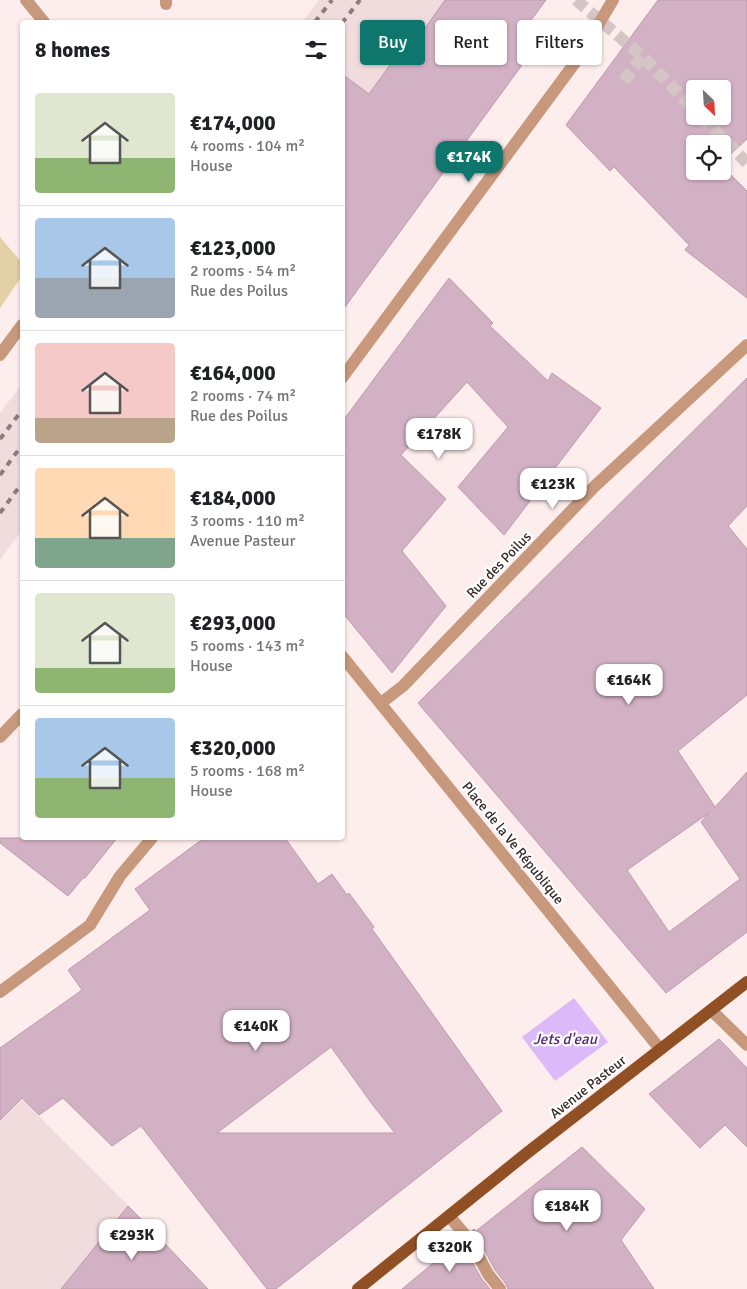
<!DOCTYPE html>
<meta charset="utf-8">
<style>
:root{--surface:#fff;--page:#f6f6f6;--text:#202124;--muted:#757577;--line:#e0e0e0;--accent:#0f766e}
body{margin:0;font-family:Signika,sans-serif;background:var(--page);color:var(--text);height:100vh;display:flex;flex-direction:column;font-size:19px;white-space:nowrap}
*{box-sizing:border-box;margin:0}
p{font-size:16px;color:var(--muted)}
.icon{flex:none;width:28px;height:28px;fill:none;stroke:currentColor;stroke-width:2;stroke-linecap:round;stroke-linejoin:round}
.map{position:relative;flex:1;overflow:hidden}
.sheet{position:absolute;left:20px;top:20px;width:325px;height:820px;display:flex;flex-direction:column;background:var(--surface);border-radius:5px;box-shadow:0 1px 4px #0004}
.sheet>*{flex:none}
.banner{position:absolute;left:360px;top:20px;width:311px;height:45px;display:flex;gap:10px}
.needle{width:32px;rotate:155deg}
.buttons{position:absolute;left:686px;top:80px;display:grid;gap:10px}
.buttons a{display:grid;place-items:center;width:45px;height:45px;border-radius:5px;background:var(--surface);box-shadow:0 1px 4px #0004;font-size:25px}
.price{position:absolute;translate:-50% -42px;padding:0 11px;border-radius:10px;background:#fff;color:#222;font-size:16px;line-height:32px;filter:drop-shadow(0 1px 2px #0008)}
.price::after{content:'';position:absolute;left:50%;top:30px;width:15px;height:11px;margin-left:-8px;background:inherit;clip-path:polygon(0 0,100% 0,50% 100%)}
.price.on{background:var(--accent);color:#fff}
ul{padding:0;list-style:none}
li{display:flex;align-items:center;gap:15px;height:125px;padding:0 15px}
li+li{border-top:1px solid var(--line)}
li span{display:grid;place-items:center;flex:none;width:140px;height:100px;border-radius:5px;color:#555}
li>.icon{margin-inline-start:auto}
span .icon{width:60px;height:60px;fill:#fffc;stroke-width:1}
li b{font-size:21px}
h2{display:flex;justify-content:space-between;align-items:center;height:60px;padding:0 15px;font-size:21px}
.tag{padding:0 18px;border-radius:5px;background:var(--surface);box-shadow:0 1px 4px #0004;font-size:18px;line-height:45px}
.tag.on{background:var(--accent);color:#fff}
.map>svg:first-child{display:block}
.built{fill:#f0dcdc}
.green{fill:#e2d0a6}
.water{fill:#dcb9f9}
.building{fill:#d3b1c4;stroke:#bc9bad;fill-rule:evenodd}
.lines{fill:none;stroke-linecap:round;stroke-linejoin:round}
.minor-tunnel{stroke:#d6c5c5;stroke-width:12;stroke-dasharray:12 6;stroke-linecap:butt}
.minor{stroke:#c7987b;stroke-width:12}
.major{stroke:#915023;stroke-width:12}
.rail{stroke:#8c7c7c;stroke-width:4;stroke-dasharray:6 6;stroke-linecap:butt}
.labels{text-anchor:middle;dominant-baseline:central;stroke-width:4.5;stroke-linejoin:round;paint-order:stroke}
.street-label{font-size:14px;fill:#342525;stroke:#fff}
.water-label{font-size:15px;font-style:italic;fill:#52266f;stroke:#fff}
</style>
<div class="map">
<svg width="747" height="1289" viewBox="0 0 747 1289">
<rect width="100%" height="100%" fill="#feeded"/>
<g class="built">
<path d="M319 0H546L519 7 531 38 528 52 522 65 345 307 342 305V22H302Z"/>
<path d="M22 384V530L0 560V413Z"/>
<path d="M0 1077 174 1252 205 1289H0Z"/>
</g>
<path class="green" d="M0 237 22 263V276L0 308Z"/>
<path class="water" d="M574 998 608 1042 555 1081 522 1037Z"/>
<g class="building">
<path d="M445 0H546L529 23 531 38 528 52 522 65 342 311V74L369 94 400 51 406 55Z"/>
<path d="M658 0H747V139L722 162V144H695V171H722V166L747 191V298L685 250 689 245 614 167 610 171 566 125ZM695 89H722V116H695Z"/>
<path d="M449 278 493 323 490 326 548 381 552 373 601 408 504 535 458 487 508 427 467 382 401 455 446 499 402 551 446 606 392 673 342 612V422Z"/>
<path d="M747 378V506L728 526 747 549V695L678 751 715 807 747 772V932L666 993 418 703ZM709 813 701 822 740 879 669 932 627 870Z"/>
<path d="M0 838H117L85 878H83L68 896 0 843Z"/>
<path d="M204 838H285L318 884 332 874 347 895 349 893 374 927 372 929 502 1111 276 1289H267L141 1126 112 1146 63 1098 39 1115 22 1098 0 1120V1048L82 990 68 970 150 910 135 889ZM331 1047 372 1104 395 1133H217Z"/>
<path d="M719 1039 747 1068V1147L725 1125 700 1148 649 1094Z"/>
<path d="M582 1147 645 1209 621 1240 654 1289H508L506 1284 495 1270 478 1238 472 1231 474 1229 476 1231Z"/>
<path d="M128 1206 143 1221 208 1289H61Z"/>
<path d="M460 1241 464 1247 481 1278 490 1289H402Z"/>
</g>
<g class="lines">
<g class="minor-tunnel">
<path d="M576 0 642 56 695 110"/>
<path d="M624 81 642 56"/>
<path d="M701 116 747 163"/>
</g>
<g class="minor">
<path d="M26 0 44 22"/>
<path d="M166 4V0"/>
<path d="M0 355 22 325"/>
<path d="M342 378 577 60 613 0"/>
<path d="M342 656 660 1049"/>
<path d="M381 703 403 686 595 486 747 345"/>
<path d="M0 737 22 714"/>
<path d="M0 992 90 925 120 876 152 838"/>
<path d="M711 1010 747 1045"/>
<path d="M449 1216 471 1242 488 1274 500 1289"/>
</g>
<path class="major" d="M358 1289 527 1153 747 982"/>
<g class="rail">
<path d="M315 22 332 0"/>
<path d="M342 23 360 0"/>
<path d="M0 439 22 410"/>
<path d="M0 475 22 445"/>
<path d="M0 513 22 483"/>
</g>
</g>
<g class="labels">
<g class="street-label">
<text transform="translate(499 565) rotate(-46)">Rue des Poilus</text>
<text transform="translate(513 843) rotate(51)">Place de la Ve République</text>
<text transform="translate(588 1087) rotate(-38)">Avenue Pasteur</text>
</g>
<g class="water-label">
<text x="565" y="1039">Jets d'eau</text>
</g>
</g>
</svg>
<div class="buttons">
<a><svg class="needle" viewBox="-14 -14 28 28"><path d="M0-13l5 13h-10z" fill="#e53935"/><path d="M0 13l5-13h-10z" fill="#757577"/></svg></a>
<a><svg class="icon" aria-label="locate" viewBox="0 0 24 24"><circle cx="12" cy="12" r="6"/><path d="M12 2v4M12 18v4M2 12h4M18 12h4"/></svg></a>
</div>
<b class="price on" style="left:469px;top:183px">€174K</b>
<b class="price" style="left:439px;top:460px">€178K</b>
<b class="price" style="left:553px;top:510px">€123K</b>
<b class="price" style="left:629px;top:706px">€164K</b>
<b class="price" style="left:256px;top:1052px">€140K</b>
<b class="price" style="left:567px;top:1232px">€184K</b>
<b class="price" style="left:132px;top:1261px">€293K</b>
<b class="price" style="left:450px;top:1273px">€320K</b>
<div class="banner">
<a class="tag on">Buy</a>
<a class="tag">Rent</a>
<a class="tag">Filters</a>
</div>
<section class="sheet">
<h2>8 homes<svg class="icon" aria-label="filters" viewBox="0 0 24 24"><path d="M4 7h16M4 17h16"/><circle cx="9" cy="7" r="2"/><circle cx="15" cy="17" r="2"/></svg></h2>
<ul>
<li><span style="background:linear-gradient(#dfe7d0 65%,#8fb573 0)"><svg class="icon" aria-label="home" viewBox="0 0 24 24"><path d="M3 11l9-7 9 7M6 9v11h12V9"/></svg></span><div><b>€174,000</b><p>4 rooms · 104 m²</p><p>House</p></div></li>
<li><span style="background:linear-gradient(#a9c7e8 60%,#9aa5b1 0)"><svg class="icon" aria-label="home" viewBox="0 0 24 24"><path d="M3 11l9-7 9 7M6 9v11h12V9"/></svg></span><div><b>€123,000</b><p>2 rooms · 54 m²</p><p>Rue des Poilus</p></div></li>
<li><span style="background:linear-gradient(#f6c9c9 75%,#b9a48a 0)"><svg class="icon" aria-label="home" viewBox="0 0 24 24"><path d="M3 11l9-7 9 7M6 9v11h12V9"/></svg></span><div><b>€164,000</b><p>2 rooms · 74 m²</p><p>Rue des Poilus</p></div></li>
<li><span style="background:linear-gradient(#ffd9b3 70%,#7fa58c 0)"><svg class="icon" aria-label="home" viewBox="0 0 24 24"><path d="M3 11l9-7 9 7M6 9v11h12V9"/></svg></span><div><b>€184,000</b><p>3 rooms · 110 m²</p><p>Avenue Pasteur</p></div></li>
<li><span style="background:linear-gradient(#dfe7d0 75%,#8fb573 0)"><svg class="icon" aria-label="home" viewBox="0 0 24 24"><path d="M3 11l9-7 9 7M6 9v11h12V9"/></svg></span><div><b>€293,000</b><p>5 rooms · 143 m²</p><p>House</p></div></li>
<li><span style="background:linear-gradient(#a9c7e8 60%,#8fb573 0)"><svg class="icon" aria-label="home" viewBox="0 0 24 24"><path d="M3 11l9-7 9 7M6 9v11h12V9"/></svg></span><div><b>€320,000</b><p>5 rooms · 168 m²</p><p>House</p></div></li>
</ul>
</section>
</div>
